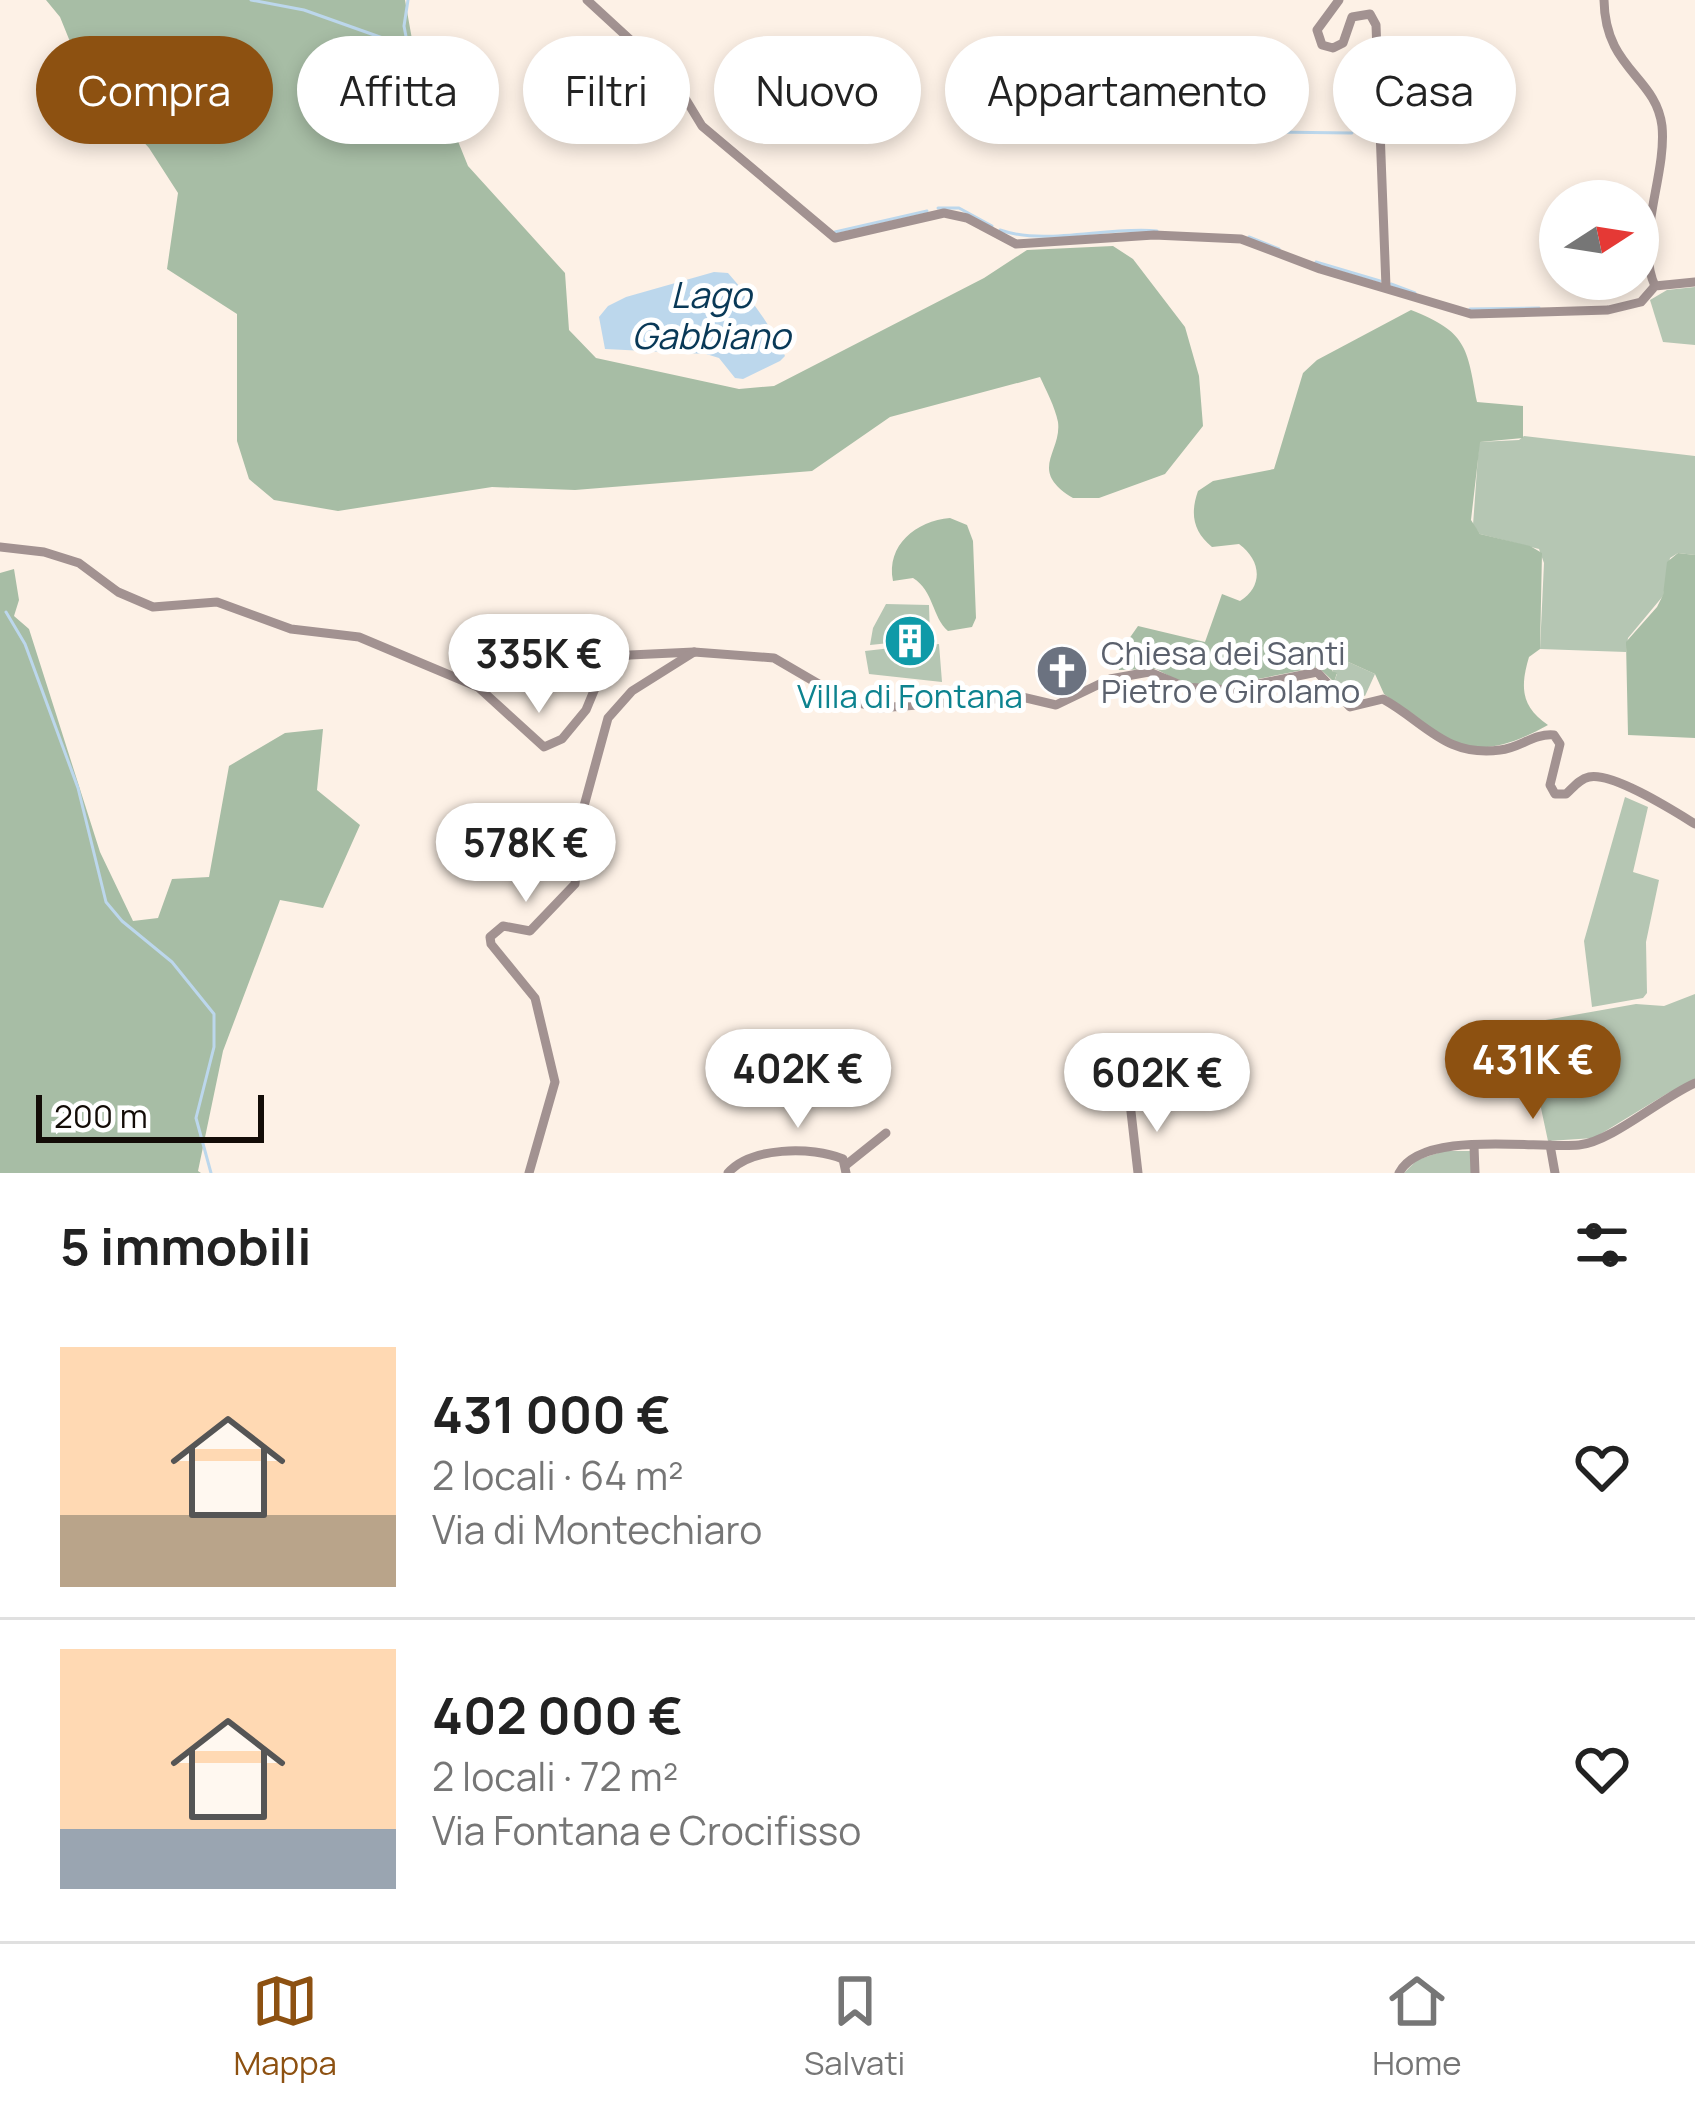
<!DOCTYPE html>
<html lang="it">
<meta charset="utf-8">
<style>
:root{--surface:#fff;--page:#f2f2f2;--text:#222;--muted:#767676;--line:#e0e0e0;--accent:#8d5111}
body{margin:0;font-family:Manrope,sans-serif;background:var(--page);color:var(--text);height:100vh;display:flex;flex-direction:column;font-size:45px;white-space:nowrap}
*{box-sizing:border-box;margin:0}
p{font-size:39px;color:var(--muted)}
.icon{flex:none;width:66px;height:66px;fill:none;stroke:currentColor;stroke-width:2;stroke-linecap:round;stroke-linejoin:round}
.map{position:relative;height:1173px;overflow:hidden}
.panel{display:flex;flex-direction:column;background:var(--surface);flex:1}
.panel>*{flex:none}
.banner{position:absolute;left:36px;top:36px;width:1623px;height:108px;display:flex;gap:24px}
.needle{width:78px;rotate:78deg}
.tools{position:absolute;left:1539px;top:180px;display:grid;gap:24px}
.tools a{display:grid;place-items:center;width:120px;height:120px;border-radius:50%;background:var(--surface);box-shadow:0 6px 18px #0003;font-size:60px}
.scale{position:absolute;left:36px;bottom:30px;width:228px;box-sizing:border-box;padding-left:12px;border:6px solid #130c07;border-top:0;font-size:33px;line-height:42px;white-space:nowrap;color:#130c07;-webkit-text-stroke:9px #fff;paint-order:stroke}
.price{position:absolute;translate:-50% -102px;padding:0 27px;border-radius:42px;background:#fff;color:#222;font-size:39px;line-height:78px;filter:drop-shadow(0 3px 6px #0008)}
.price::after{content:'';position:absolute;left:50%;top:72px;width:36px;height:27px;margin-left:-18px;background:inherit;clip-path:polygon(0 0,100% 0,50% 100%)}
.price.active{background:var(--accent);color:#fff}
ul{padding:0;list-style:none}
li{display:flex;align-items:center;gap:36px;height:300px;padding:0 60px}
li+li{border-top:3px solid var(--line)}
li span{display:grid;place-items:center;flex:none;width:336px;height:240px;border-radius:0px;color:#555}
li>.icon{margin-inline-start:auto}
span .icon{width:144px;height:144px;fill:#fffc;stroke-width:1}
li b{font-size:51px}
h2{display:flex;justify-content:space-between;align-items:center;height:144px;padding:0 60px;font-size:51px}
.chip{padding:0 42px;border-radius:54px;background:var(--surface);box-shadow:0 6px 18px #0003;font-size:42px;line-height:108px}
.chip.active{background:var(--accent);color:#fff}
.dock{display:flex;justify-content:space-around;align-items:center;height:168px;border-top:3px solid var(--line);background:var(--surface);font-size:33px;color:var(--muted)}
.dock a{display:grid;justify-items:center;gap:6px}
.dock .active{color:var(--accent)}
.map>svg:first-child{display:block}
.green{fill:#b5c6b3}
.forest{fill:#a7bda5}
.water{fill:#bcd7ec}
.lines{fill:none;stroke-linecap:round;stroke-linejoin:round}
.stream{stroke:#bcd7ec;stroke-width:3}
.street{stroke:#a29291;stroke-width:9}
.labels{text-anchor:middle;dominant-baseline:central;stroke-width:10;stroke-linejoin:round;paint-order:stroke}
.worship-label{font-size:33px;fill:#5b616d;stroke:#fff;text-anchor:start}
.culture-label{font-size:33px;fill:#0d838f;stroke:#fff}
.water-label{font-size:36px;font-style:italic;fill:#093957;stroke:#fff}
</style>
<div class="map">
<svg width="1695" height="1173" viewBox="0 0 1695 1173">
<rect width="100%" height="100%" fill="#fdf1e6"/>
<g class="green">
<path d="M1695 287V345L1663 342 1650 300 1667 290Z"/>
<path d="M1524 436 1695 456V555L1678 553 1670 558 1663 596 1628 638 1626 652 1540 649 1544 563 1539 549 1480 534 1473 525 1479 442 1519 440Z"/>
<path d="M886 604 929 605 930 638 922 640 920 626 899 628V642L870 645 873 628Z"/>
<path d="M939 644 942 682 869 674 865 651 900 647 902 659 922 657V646Z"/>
<path d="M1344 660 1375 674 1365 696 1334 682 1337 674 1332 671Z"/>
<path d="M1625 797 1648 807 1633 872 1659 880 1646 942 1647 993 1643 998 1592 1007 1584 941Z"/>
<path d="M1695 994V1081L1668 1093 1594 1138 1548 1141 1523 1024 1636 1004 1664 1006Z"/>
<path d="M1444 1151H1472V1173H1404L1417 1160Z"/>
</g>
<g class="forest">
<path d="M46 0H405L415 56 449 119 468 166 565 273 569 330 596 358 739 389 774 386 984 278 1027 250 1113 246 1133 259 1185 327 1199 376 1203 426 1165 474 1099 498H1073C1027 470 1062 453 1058 422 1055 407 1046 390 1040 377L890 417 812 471 575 490 492 487 338 511 274 500 249 479 237 441V314L167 269 178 193 149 148 84 76 60 17Z"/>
<path d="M1411 310C1467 332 1467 347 1477 402L1523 406V438L1480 442 1471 520 1480 534 1530 546 1542 553 1540 649 1529 657C1520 687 1521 707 1548 725 1515 743 1486 755 1449 742L1384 694 1375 674 1344 660 1340 667 1334 665 1332 671 1337 673 1334 682 1318 667 1218 687 1182 683 1156 669 1119 670 1117 656 1138 626 1205 642 1222 594 1240 601C1264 586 1261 560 1239 544L1212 547C1193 531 1190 514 1198 491L1213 481 1274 469 1303 373 1317 360Z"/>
<path d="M950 518 967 525 973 541 976 618 972 627 948 631C932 617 934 591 913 578L893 581C886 545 916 521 950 518Z"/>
<path d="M1678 553 1695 555V738L1628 735 1626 642 1657 607 1663 595 1667 562Z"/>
<path d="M14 569 19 600 14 616 29 629 100 852 133 921 158 918 172 879 209 877 229 766 285 733 323 729 317 790 360 825 323 908 280 900 223 1051 198 1171 201 1173H0V573Z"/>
</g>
<path class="water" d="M714 272 728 273C750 298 771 325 785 356L780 361 743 379 735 378 719 358 706 354 605 349 599 317 608 306 626 297Z"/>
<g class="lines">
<g class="stream">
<path d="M251 0 304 10 408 47 404 26 408 0"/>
<path d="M1205 131 1352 133"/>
<path d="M938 208H959L992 226"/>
<path d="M1000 230C1046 246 1107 226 1157 231"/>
<path d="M835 232 927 211"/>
<path d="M1249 237 1279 249"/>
<path d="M1316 262 1380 281"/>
<path d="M1391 284 1415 293"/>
<path d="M1470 309 1539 308"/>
<path d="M6 612 25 644 78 788 106 902 122 921 172 962 214 1014V1047L196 1118 211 1173"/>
</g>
<g class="street">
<path d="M587 0 674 80 702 126 835 238 944 213 967 218 1016 244 1154 235 1241 239 1320 269 1471 314 1608 310 1641 302 1655 286 1695 282"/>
<path d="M1339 0 1317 30 1322 45 1333 48 1343 43 1352 17 1370 14 1376 25 1386 287"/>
<path d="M1604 0C1605 70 1656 76 1662 126 1667 175 1634 241 1655 286"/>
<path d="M0 547 44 552 79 563 118 592 153 607 217 602 291 629 359 637 478 687 544 747 562 739 586 710 603 669 619 657 630 655 694 652 774 658 846 700 879 708 1022 697 1056 705 1110 679 1149 672 1185 687 1229 690 1317 672 1350 707 1383 699C1426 723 1445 757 1500 750 1520 748 1534 733 1554 735L1560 744 1550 785 1555 794H1566C1573 788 1579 779 1589 777 1613 772 1674 811 1695 824"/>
<path d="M1130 1103 1138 1173"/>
<path d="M1550 1145 1555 1173"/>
<path d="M1474 1146 1475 1173"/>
<path d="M846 1165 886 1133"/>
<path d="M529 1173 555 1082 535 998 491 944 490 937 503 926 530 931 575 884 584 806 608 718 632 691 694 652"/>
<path d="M728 1173C750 1147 812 1146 843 1159L846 1173"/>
<path d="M1399 1173C1422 1129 1535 1149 1579 1145 1611 1142 1661 1098 1695 1083"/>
</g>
</g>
<defs>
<g id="building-disc" transform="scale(2.7)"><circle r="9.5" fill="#0f9aa8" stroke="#fff"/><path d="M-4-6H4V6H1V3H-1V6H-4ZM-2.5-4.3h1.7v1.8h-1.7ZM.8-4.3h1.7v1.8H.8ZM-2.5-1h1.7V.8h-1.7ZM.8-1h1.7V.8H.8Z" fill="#fff"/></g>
<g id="church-disc" transform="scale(2.7)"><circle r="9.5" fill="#6b7280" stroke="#fff"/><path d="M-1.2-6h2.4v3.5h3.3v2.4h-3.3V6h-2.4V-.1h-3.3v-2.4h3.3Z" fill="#fff"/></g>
</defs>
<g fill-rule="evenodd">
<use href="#building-disc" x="910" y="641"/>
<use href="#church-disc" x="1062" y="671"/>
</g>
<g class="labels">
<g class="worship-label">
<text x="1101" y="652">Chiesa dei Santi<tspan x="1101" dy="38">Pietro e Girolamo</tspan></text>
</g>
<g class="culture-label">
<text x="910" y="695">Villa di Fontana</text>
</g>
<g class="water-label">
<text x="711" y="294">Lago<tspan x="711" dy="41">Gabbiano</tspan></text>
</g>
</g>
</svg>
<div class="tools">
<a><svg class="needle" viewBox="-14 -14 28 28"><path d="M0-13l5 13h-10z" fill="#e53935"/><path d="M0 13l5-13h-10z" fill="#767676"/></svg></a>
</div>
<div class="scale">200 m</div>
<b class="price" style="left:539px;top:716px">335K €</b>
<b class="price" style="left:526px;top:905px">578K €</b>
<b class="price active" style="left:1533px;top:1122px">431K €</b>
<b class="price" style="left:798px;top:1131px">402K €</b>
<b class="price" style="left:1157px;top:1135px">602K €</b>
<div class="banner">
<a class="chip active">Compra</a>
<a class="chip">Affitta</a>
<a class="chip">Filtri</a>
<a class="chip">Nuovo</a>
<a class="chip">Appartamento</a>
<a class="chip">Casa</a>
</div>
</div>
<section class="panel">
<h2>5 immobili<svg class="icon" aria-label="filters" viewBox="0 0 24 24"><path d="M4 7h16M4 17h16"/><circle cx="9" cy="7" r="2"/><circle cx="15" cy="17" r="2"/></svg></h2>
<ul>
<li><span style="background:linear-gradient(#ffd9b3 70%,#b9a48a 0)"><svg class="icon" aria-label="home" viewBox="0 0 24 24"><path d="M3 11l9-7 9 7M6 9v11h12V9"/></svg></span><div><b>431 000 €</b><p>2 locali · 64 m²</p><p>Via di Montechiaro</p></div><svg class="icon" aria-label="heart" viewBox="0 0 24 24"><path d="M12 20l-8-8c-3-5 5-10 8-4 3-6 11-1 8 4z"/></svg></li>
<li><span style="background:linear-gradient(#ffd9b3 75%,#9aa5b1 0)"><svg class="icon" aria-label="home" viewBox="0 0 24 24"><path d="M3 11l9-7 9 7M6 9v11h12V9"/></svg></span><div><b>402 000 €</b><p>2 locali · 72 m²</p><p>Via Fontana e Crocifisso</p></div><svg class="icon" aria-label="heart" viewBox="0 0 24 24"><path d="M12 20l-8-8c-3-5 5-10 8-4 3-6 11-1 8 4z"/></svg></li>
</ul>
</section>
<nav class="dock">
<a class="active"><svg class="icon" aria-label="map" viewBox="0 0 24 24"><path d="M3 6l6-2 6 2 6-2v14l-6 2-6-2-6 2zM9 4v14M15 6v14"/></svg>Mappa</a>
<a><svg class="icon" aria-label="saved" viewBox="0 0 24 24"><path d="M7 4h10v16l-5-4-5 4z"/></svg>Salvati</a>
<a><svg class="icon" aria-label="home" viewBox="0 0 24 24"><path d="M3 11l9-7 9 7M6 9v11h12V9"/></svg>Home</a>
</nav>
